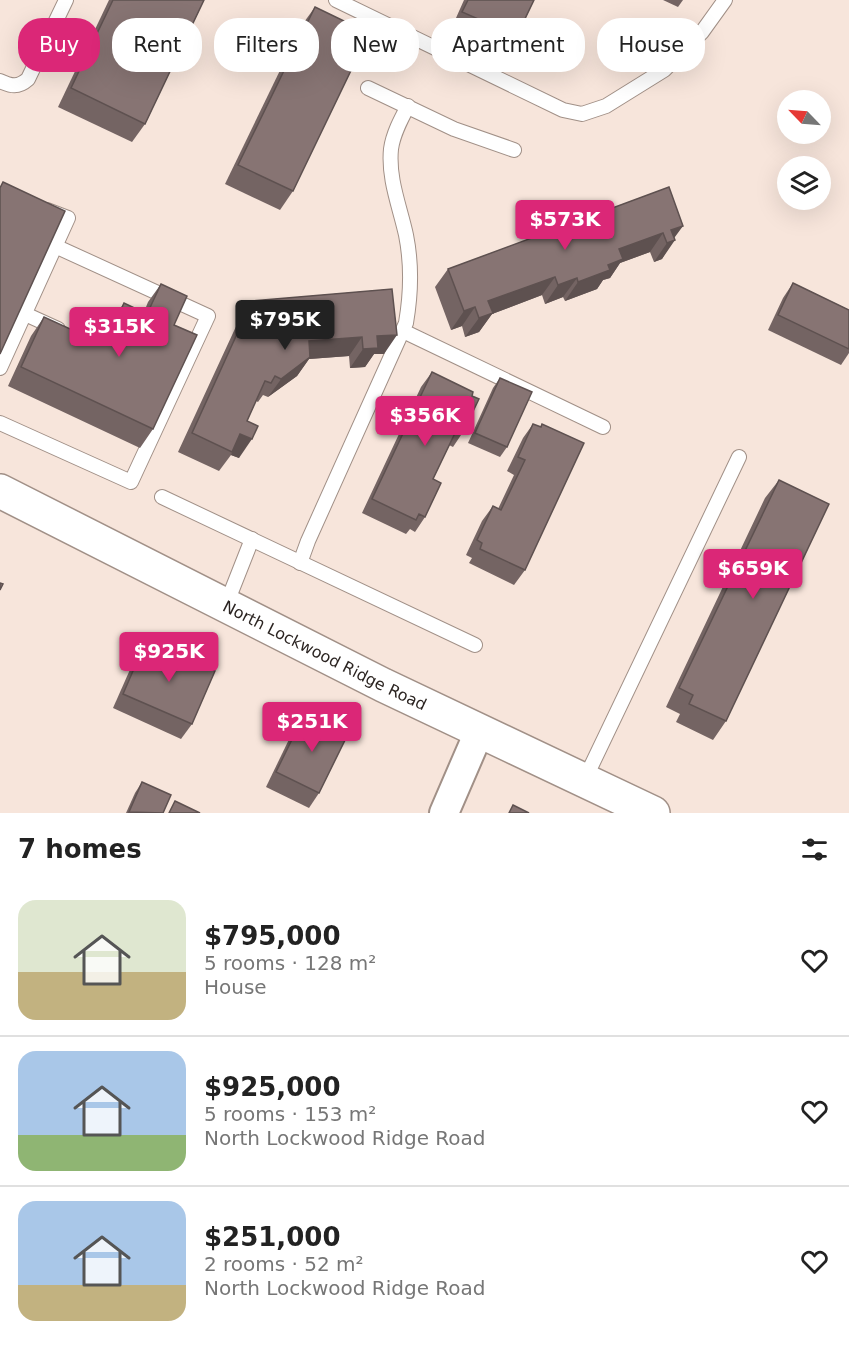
<!DOCTYPE html>
<meta charset="utf-8">
<style>
:root{--surface:#fff;--page:#f2f2f2;--text:#222;--muted:#767676;--line:#e0e0e0;--accent:#db2777}
body{margin:0;font-family:"DejaVu Sans",sans-serif;background:var(--page);color:var(--text);height:100vh;display:flex;flex-direction:column;font-size:22px;white-space:nowrap}
*{box-sizing:border-box;margin:0}
p{font-size:20px;color:var(--muted)}
.icon{flex:none;width:33px;height:33px;fill:none;stroke:currentColor;stroke-width:2;stroke-linecap:round;stroke-linejoin:round}
.map{position:relative;height:813px;overflow:hidden}
.details{display:flex;flex-direction:column;background:var(--surface);flex:1}
.details>*{flex:none}
.banner{position:absolute;left:18px;top:18px;width:813px;height:54px;display:flex;gap:12px}
.needle{width:39px;rotate:295deg}
.tools{position:absolute;left:777px;top:90px;display:grid;gap:12px}
.tools a{display:grid;place-items:center;width:54px;height:54px;border-radius:50%;background:var(--surface);box-shadow:0 6px 24px #0002;font-size:30px}
.price{position:absolute;translate:-50% -51px;padding:0 14px;border-radius:6px;background:var(--accent);color:#fff;font-size:20px;line-height:39px;filter:drop-shadow(0 2px 3px #0008)}
.price::after{content:'';position:absolute;left:50%;top:36px;width:18px;height:14px;margin-left:-9px;background:inherit;clip-path:polygon(0 0,100% 0,50% 100%)}
.price.active{background:#222;color:#fff}
ul{padding:0;list-style:none}
li{display:flex;align-items:center;gap:18px;height:150px;padding:0 18px}
li+li{border-top:2px solid var(--line)}
li span{display:grid;place-items:center;flex:none;width:168px;height:120px;border-radius:18px;color:#555}
li>.icon{margin-inline-start:auto}
span .icon{width:72px;height:72px;fill:#fffc;stroke-width:1}
li b{font-size:26px}
h2{display:flex;justify-content:space-between;align-items:center;height:72px;padding:0 18px;font-size:26px}
.pill{padding:0 21px;border-radius:24px;background:var(--surface);box-shadow:0 6px 24px #0002;font-size:21px;line-height:54px}
.pill.active{background:var(--accent);color:#fff}
.map>svg:first-child{display:block}
.lines{fill:none;stroke-linecap:round;stroke-linejoin:round}
.service-casing{stroke:#a19087;stroke-width:16}
.minor-casing{stroke:#a19087;stroke-width:32}
.tertiary-casing{stroke:#a19087;stroke-width:36}
.service{stroke:#fff;stroke-width:14}
.minor{stroke:#fff;stroke-width:28}
.tertiary{stroke:#fff;stroke-width:33}
.wall{fill:#746463}
.shaded-wall{fill:#5e5150}
.building{fill:#877473;stroke:#5e5150;stroke-width:1.5}
.labels{text-anchor:middle;dominant-baseline:central;stroke-width:4.5;stroke-linejoin:round;paint-order:stroke}
.street-label{font-size:16px;fill:#2b2421;stroke:#f7e5db}
</style>
<div class="map">
<svg width="849" height="813" viewBox="0 0 849 813">
<rect width="100%" height="100%" fill="#f7e5db"/>
<g class="lines">
<g class="service-casing">
<g id="service">
<path d="M336 0 563 110 582 114 606 106 664 70 702 32 725 0"/>
<path d="M0 81C11 86 18 88 28 79L66 0"/>
<path d="M368 88 454 129 514 150"/>
<path d="M25 314 58 329"/>
<path d="M403 331 603 427"/>
<path d="M0 368 68 218 47 210"/>
<path d="M0 423 131 482 208 316 55 246"/>
<path d="M162 497 475 645"/>
<path d="M300 563 308 541 406 323C411 294 412 265 406 235 400 207 388 179 391 149 393 134 401 119 408 106"/>
<path d="M226 605 252 539"/>
<path d="M584 781 739 457"/>
</g>
</g>
<g class="minor-casing">
<path id="minor" d="M444 813 479 732"/>
</g>
<g class="tertiary-casing">
<g id="tertiary">
<path id="s1" d="M0 491 383 685 653 813"/>
</g>
</g>
<use href="#service" class="service"/>
<use href="#minor" class="minor"/>
<use href="#tertiary" class="tertiary"/>
</g>
<g class="wall">
<path d="M109 0H204L145 124 132 142 58 107Z"/>
<path d="M464 0H534L510 50 500 65 478 55 484 41 452 27Z"/>
<path d="M663 0H683L678 7Z"/>
<path d="M315 7 293 191 280 210 225 184 302 25Z"/>
<path d="M669 187 674 238 662 259 654 262 650 252 620 263 610 278 603 280 597 289 565 301 563 297 545 304 542 295 492 314 479 332 465 337 462 326 451 330 435 287 448 269Z"/>
<path d="M793 283 849 310V353L841 365 768 330 783 298Z"/>
<path d="M161 284 174 325 153 429 140 448 8 386 31 336 44 317 101 343 111 322 124 303 144 312 148 302Z"/>
<path d="M392 289 384 354H374L365 367 350 368 349 356 309 359 297 376 268 397 263 395 258 402 256 401 247 421 239 458 231 455 219 471 178 452 239 320 252 301Z"/>
<path d="M432 372 472 396 463 432 453 447 449 445 433 479 425 517 415 532 410 529 406 534 362 513 421 387Z"/>
<path d="M500 378 507 447 500 457 468 443 493 388Z"/>
<path d="M533 424 540 427 542 424 525 570 514 585 469 563 472 558 466 555 482 521 493 506 498 509 514 475 507 471 523 438Z"/>
<path d="M779 480 726 721 713 740 676 722 680 714 666 707 765 498Z"/>
<path d="M146 641 192 724 181 739 113 708 136 656Z"/>
<path d="M305 713 319 793 309 808 266 787 295 727Z"/>
<path d="M142 782 163 813H126L135 793Z"/>
</g>
<g class="shaded-wall">
<path d="M683 226 672 241 675 240 662 259 654 262 667 243 671 230Z"/>
<path d="M663 233 650 252 620 263 610 278 603 280 597 289 565 301 578 282 619 249Z"/>
<path d="M555 277 542 295 492 314 479 332 465 337 479 318 488 301Z"/>
<path d="M577 278 563 297 545 304 558 285Z"/>
<path d="M475 307 462 326 451 330 464 311Z"/>
<path d="M397 335 384 354H374L365 367 350 368 363 349 377 336Z"/>
<path d="M362 337 349 356 309 359 297 376 268 397 309 341Z"/>
<path d="M240 434 252 439 239 458 231 455Z"/>
</g>
<g class="building">
<path d="M113 0H204L145 124 71 88Z"/>
<path d="M468 0H534L510 50 488 40 494 26 462 12Z"/>
<path d="M315 7 369 33 293 191 238 165Z"/>
<path d="M3 182 65 211 0 354V188Z"/>
<path d="M669 187 683 226 671 230 675 240 667 243 663 233 619 249 623 259 608 265 610 270 578 282 577 278 558 285 555 277 488 301 493 313 479 318 475 307 464 311 448 269Z"/>
<path d="M793 283 849 310V349L778 315Z"/>
<path d="M161 284 187 296 174 325 197 335 153 429 21 367 44 317 105 345 124 303 147 314Z"/>
<path d="M392 289 397 335 377 336 378 348 363 349 362 337 309 341 310 357 281 379 275 376 271 383 265 381 247 421 258 426 252 439 240 434 232 452 192 433 252 301Z"/>
<path d="M432 372 473 392 472 396 479 399 463 432 457 429 433 479 441 483 425 517 419 514 416 520 372 499Z"/>
<path d="M500 378 532 392 507 447 475 433Z"/>
<path d="M533 424 541 427 542 424 584 443 525 570 480 549 482 543 477 540 493 506 501 510 525 460 518 457Z"/>
<path d="M779 480 829 504 726 721 689 704 693 695 679 688Z"/>
<path d="M0 583 3 584 0 590Z"/>
<path d="M146 641 215 671 192 724 123 694Z"/>
<path d="M305 713 348 734 319 793 276 772Z"/>
<path d="M142 782 171 795 163 813 129 812Z"/>
<path d="M175 801 200 813H169Z"/>
<path d="M513 805 529 813H509Z"/>
</g>
<g class="labels">
<g class="street-label">
<text stroke="none"><textPath href="#s1" startOffset="364">North Lockwood Ridge Road</textPath></text>
</g>
</g>
</svg>
<div class="tools">
<a><svg class="needle" viewBox="-14 -14 28 28"><path d="M0-13l5 13h-10z" fill="#e53935"/><path d="M0 13l5-13h-10z" fill="#767676"/></svg></a>
<a><svg class="icon" aria-label="layers" viewBox="0 0 24 24"><path d="M12 4l9 5-9 5-9-5zM3 14l9 5 9-5"/></svg></a>
</div>
<b class="price" style="left:565px;top:251px">$573K</b>
<b class="price active" style="left:285px;top:351px">$795K</b>
<b class="price" style="left:119px;top:358px">$315K</b>
<b class="price" style="left:425px;top:447px">$356K</b>
<b class="price" style="left:753px;top:600px">$659K</b>
<b class="price" style="left:169px;top:683px">$925K</b>
<b class="price" style="left:312px;top:753px">$251K</b>
<div class="banner">
<a class="pill active">Buy</a>
<a class="pill">Rent</a>
<a class="pill">Filters</a>
<a class="pill">New</a>
<a class="pill">Apartment</a>
<a class="pill">House</a>
</div>
</div>
<section class="details">
<h2>7 homes<svg class="icon" aria-label="filters" viewBox="0 0 24 24"><path d="M4 7h16M4 17h16"/><circle cx="9" cy="7" r="2"/><circle cx="15" cy="17" r="2"/></svg></h2>
<ul>
<li><span style="background:linear-gradient(#dfe7d0 60%,#c2b280 0)"><svg class="icon" aria-label="home" viewBox="0 0 24 24"><path d="M3 11l9-7 9 7M6 9v11h12V9"/></svg></span><div><b>$795,000</b><p>5 rooms · 128 m²</p><p>House</p></div><svg class="icon" aria-label="heart" viewBox="0 0 24 24"><path d="M12 20l-8-8c-3-5 5-10 8-4 3-6 11-1 8 4z"/></svg></li>
<li><span style="background:linear-gradient(#a9c7e8 70%,#8fb573 0)"><svg class="icon" aria-label="home" viewBox="0 0 24 24"><path d="M3 11l9-7 9 7M6 9v11h12V9"/></svg></span><div><b>$925,000</b><p>5 rooms · 153 m²</p><p>North Lockwood Ridge Road</p></div><svg class="icon" aria-label="heart" viewBox="0 0 24 24"><path d="M12 20l-8-8c-3-5 5-10 8-4 3-6 11-1 8 4z"/></svg></li>
<li><span style="background:linear-gradient(#a9c7e8 70%,#c2b280 0)"><svg class="icon" aria-label="home" viewBox="0 0 24 24"><path d="M3 11l9-7 9 7M6 9v11h12V9"/></svg></span><div><b>$251,000</b><p>2 rooms · 52 m²</p><p>North Lockwood Ridge Road</p></div><svg class="icon" aria-label="heart" viewBox="0 0 24 24"><path d="M12 20l-8-8c-3-5 5-10 8-4 3-6 11-1 8 4z"/></svg></li>
</ul>
</section>
